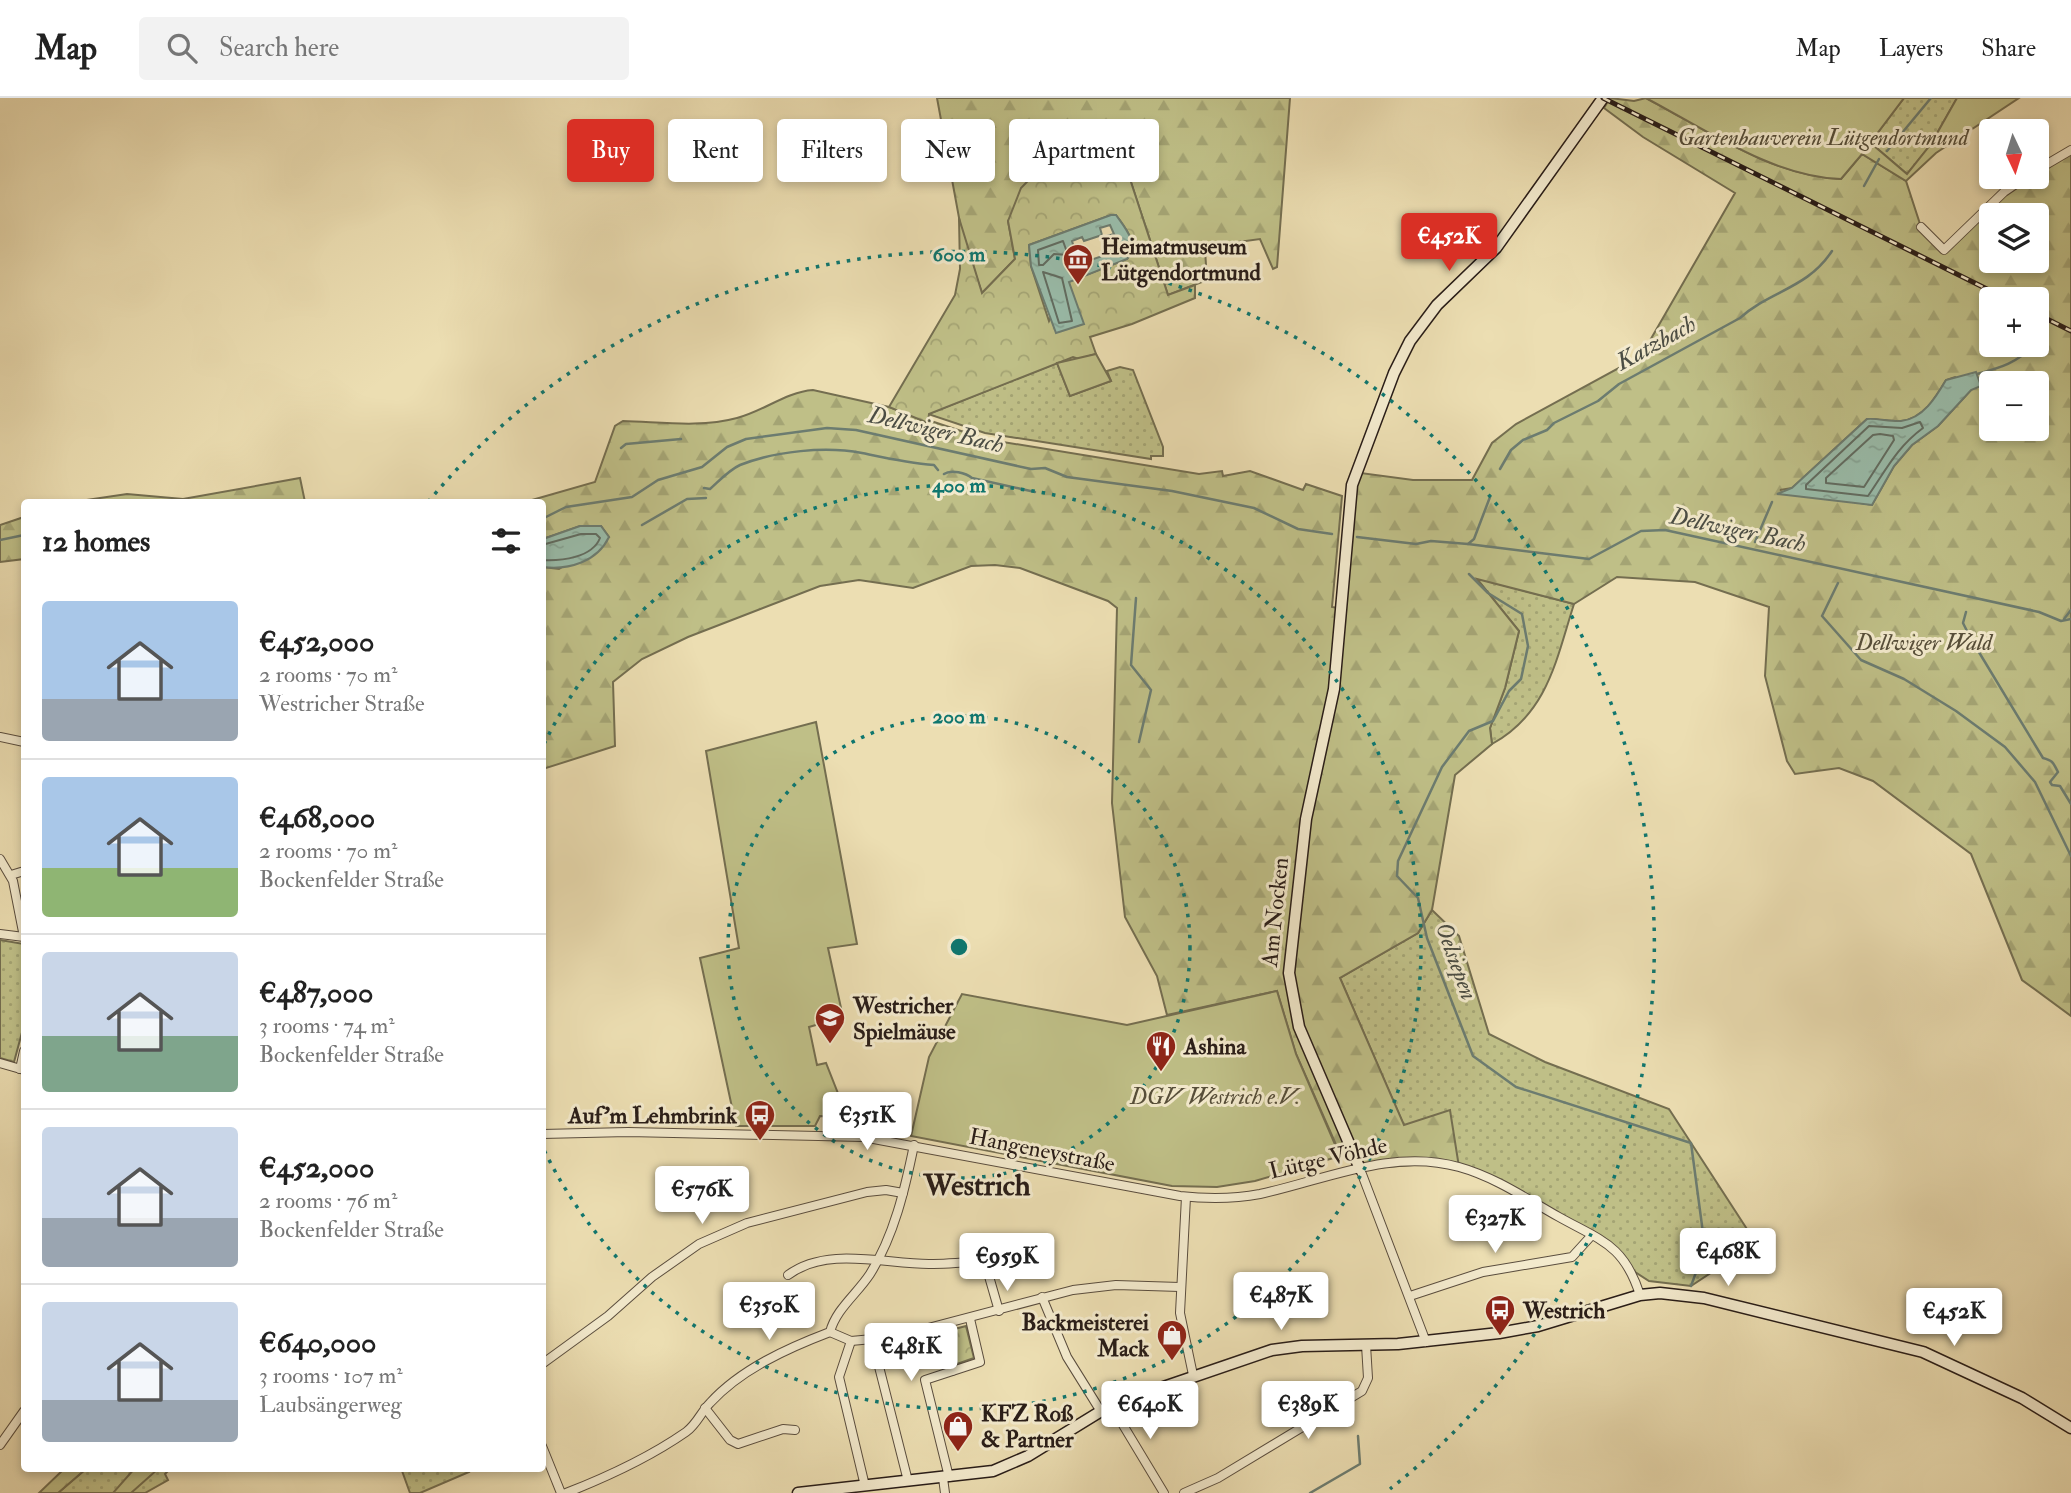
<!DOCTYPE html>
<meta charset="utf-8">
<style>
:root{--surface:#fff;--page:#f2f2f2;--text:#222;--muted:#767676;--line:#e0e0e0;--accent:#d93025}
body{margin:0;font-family:"IM FELL Double Pica",serif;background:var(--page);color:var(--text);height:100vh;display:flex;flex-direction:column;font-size:26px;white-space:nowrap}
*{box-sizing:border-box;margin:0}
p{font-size:23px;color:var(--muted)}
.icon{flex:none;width:38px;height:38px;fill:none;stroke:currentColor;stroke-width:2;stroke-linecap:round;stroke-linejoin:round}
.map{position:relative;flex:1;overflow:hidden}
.details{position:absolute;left:21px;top:401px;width:525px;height:973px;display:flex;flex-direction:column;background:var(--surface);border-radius:7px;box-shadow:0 4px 10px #0003}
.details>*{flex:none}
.top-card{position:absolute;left:567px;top:21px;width:665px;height:63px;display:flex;gap:14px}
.needle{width:46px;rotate:176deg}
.tools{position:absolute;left:1979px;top:21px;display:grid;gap:14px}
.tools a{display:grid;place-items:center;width:70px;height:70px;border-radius:7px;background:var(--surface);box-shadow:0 4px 10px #0003;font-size:35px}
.price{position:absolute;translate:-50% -60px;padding:0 16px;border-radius:7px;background:#fff;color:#222;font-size:23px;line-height:46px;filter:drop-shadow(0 2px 4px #0008)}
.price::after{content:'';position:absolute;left:50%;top:42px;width:21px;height:16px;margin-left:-10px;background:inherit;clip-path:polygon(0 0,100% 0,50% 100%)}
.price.active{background:var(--accent);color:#fff}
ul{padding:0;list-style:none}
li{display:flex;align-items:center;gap:21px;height:175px;padding:0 21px}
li+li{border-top:2px solid var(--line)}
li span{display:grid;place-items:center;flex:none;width:196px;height:140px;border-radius:7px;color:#555}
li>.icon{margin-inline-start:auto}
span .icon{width:84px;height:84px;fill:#fffc;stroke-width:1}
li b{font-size:30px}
h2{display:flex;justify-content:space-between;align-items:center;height:84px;padding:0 21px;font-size:30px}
.tag{padding:0 24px;border-radius:7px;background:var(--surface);box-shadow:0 4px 10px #0003;font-size:24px;line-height:63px}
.tag.active{background:var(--accent);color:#fff}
header{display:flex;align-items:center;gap:42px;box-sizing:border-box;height:98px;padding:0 35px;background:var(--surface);border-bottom:2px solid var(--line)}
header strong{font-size:33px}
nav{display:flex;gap:38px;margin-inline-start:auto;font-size:24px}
.search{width:490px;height:63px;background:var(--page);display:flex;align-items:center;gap:18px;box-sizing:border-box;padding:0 24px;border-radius:7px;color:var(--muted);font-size:26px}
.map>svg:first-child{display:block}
.grass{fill:url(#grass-dots);stroke:#746e50;stroke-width:2}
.forest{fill:url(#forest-firs);stroke:#746e50;stroke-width:2;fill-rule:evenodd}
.park{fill:url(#park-crowns);stroke:#746e50;stroke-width:2;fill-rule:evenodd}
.garden{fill:#bfbf87;stroke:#746e50;stroke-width:2}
.water{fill:url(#water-ripples);stroke:#6c7c70;stroke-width:2;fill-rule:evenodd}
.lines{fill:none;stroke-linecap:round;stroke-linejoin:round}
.shore{stroke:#616c61;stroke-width:2}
.stream{stroke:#6c7c70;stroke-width:2.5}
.street-casing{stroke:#5a4d3e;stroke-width:10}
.secondary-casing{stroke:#291d18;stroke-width:13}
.street{stroke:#f3eacd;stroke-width:8}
.secondary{stroke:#f3eacd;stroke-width:10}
.rail-casing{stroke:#291d18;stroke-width:5}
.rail{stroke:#f3eacd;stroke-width:2.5;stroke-dasharray:8;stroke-linecap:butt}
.ring{fill:none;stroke:#0f766e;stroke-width:3.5;stroke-dasharray:3.5 7}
.labels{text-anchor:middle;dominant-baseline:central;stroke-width:6;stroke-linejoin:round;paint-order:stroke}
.park-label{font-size:23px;font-style:italic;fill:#564e39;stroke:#f3eacd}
.poi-label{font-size:23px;font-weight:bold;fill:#291d18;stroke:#f3eacd;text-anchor:start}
.street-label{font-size:23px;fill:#291d18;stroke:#f3eacd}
.water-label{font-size:24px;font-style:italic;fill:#4b4d44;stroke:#f3eacd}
.district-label{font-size:30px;font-weight:bold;fill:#291d18;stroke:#f3eacd}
.centre{fill:#0f766e;stroke:#f3eacd;stroke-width:3.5}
.ring-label{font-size:21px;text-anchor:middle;font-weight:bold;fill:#0f766e;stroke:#f3eacd;stroke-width:6;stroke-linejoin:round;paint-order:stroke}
</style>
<header>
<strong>Map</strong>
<div class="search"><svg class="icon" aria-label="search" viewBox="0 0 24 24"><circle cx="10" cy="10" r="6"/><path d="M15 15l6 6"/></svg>Search here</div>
<nav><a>Map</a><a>Layers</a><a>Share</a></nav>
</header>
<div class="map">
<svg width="2071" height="1395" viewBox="0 0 2071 1395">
<defs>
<pattern id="grass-dots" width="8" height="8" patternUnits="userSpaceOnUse" patternTransform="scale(1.75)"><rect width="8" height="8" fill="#bfbf87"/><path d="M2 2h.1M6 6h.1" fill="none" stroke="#a4a474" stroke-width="1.8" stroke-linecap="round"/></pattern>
<pattern id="forest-firs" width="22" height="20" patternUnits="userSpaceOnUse" patternTransform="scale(1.75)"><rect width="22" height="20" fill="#bfbf87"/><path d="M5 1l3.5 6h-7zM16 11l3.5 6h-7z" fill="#a4a474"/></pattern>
<pattern id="park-crowns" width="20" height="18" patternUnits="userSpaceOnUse" patternTransform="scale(1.75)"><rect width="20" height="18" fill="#bfbf87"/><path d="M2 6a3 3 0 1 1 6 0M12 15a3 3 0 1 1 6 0" fill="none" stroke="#a4a474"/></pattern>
<pattern id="water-ripples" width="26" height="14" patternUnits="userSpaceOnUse" patternTransform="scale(1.75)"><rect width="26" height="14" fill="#99bcaa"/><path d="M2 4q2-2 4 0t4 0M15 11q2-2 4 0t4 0" fill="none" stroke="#84a192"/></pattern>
</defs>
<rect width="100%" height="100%" fill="#ecdeb2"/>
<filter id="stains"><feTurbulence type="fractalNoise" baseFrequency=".00286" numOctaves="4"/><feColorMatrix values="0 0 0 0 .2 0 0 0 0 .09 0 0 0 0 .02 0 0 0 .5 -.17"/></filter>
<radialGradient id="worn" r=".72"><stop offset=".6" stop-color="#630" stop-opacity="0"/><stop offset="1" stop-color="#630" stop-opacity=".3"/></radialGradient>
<g class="grass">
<path d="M1904 0H1957L1931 46 1907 76 1873 47V41Z"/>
<path d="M1057 265 1070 298 1111 283 1107 273 1120 269 1133 272 1163 349V358H1151V361L985 335 928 316Z"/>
<path d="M1476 480 1574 506C1556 562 1548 615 1492 646L1490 630 1505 590 1519 533Z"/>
<path d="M1432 812 1459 838 1489 936 1545 964 1669 1011 1756 1145 1691 1188 1649 1183 1632 1172 1621 1156 1488 1079 1459 1069 1404 1028 1340 880 1418 835Z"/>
<path d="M0 842 24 846V927L14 964 0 960Z"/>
<path d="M87 1370H167L168 1373 165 1376 168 1382 145 1395H58Z"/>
<path d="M401 1370H467L469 1374 420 1395H410Z"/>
</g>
<g class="forest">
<path d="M937 0H1290L1277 169 1273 171 1260 141 1216 147 1205 152 1207 182 1168 197 1129 78 1096 52 1052 58 1008 123 1015 161 982 195 962 136Z"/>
<path d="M1610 0 1634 3 1646 0C1705 31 1773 79 1841 81L1862 56 1906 83 1921 129 1944 152 2025 79H2037V72L2071 52V918L2022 882 1971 756 1873 683 1839 670 1795 676 1787 663 1765 578 1769 509 1695 484 1617 479 1574 506 1477 481 1519 533 1505 590 1490 630 1492 646 1455 677 1432 812 1418 835 1340 880 1404 1027 1450 1012 1459 1069 1440 1065 1360 1071 1355 1058H1341L1296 956 1277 893 1167 917 1157 878 1125 819 1112 705 1117 510 1108 503 1020 470 995 467 971 468 913 490 859 482 820 488 688 539 642 561 613 584 615 648 543 671V469L559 471 609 439 601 428H580L543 441 542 404H525L595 384 615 328 623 323C661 324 700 330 737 320 764 313 786 294 813 292L889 309 985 341 1199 376 1222 373 1223 378 1250 373 1303 392 1306 386 1342 398 1332 509 1344 511 1356 388 1361 375 1413 382H1472L1492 345 1516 326 1641 258 1735 95 1643 39 1604 10ZM1992 117H2037V163H1992ZM1992 201H2037V247H1992ZM1955 279 1971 292 1938 328 1912 347 1894 368 1872 407 1780 392 1792 390 1867 321C1878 320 1890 324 1901 323 1923 321 1936 299 1946 282ZM1992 285H2037V331H1992Z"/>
<path d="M300 380 305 404H73L127 396 183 401Z"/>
<path d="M24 419V461L0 464V427Z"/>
<path d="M65 1370H87L58 1395H39Z"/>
<path d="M135 1370 158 1371 131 1395H113Z"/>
</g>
<g class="park">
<path d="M1096 52 1129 78 1168 197 1195 187V200L1132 226 1090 239 1096 256 1079 261 1073 259 929 316 928 325 889 309 955 197 960 171 959 120 982 195 1015 161 1008 123 1021 90 1052 58ZM1111 117H1116C1125 130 1140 146 1127 161L1068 184 1049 223 1031 168 1029 147Z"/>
<path d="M966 1228 974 1260 957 1266 947 1233Z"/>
</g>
<g class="garden">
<path d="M1646 0H1904L1873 41V47L1907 76 1931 46 1957 0H2019L1936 55 1906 83 1862 56 1841 81C1773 79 1705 31 1646 0Z"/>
<path d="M1096 256 1111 283 1070 298 1057 265Z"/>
<path d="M816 624 857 846 828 850 843 919 809 929 817 967 826 965 843 1008 860 1007 862 1020 820 1018 815 1028H736L700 860 739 850 706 653Z"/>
<path d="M1277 893 1296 956 1340 1058 1255 1083 1217 1089 1172 1088 911 1038 929 959 962 896 1127 927Z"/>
</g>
<g class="water">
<path d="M1111 117H1116C1125 130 1140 146 1127 161L1069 184 1084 226 1056 235 1031 168 1029 147ZM1110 127 1114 136 1107 138 1112 148 1111 155 1085 164 1078 163 1072 143 1082 139 1084 143 1102 137 1100 130Z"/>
<path d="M1976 274 1981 288 1971 292 1938 328 1912 347 1894 368 1872 407 1777 396 1792 390 1867 321C1878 320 1890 324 1901 323 1923 321 1936 299 1946 282Z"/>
<path d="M580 428H601L609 439C597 464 569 472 543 469V441Z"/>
</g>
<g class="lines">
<g class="shore">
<path d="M1063 143 1068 157 1054 156 1043 167H1039L1038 152Z"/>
<path d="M1043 174 1062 180 1072 223 1059 225Z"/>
<path d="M1920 324 1923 330C1897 349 1886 372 1868 398L1806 391V387L1869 328 1902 330Z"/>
<path d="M1880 336 1893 338 1894 342 1864 389 1826 385V380L1873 337Z"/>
<path d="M542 447 581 436H596L600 440C592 460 561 463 542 462"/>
</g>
<g class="stream">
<path d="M1887 53 1931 0"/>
<path d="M1864 88 1879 61"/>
<path d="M1977 276C1999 270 2018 265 2033 247"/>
<path d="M621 350 626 346 681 341"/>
<path d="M1500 371 1511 352 1523 342 1547 332 1554 325 1598 303 1619 286 1740 220C1771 192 1807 191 1832 153"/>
<path d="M944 376C951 371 966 375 972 380L1035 394"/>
<path d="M704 390 710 391C719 383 729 372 740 367 776 353 825 348 862 355 886 360 908 365 934 367L938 372"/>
<path d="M542 421 566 409 632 399 658 382 702 369 727 349 746 341 827 330 856 332 1031 371 1045 370 1067 379 1172 393 1254 410 1298 431 1332 436"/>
<path d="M642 427 687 401 706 400"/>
<path d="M1357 439 1416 446 1431 443 1468 446 1589 461 1641 433 1665 432 2039 514 2061 523 2071 521"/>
<path d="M0 442 24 437"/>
<path d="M1755 444 1772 404"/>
<path d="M1468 446 1474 441 1490 399"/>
<path d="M1469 476 1488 495 1522 516 1528 548 1521 581 1509 593 1493 623 1469 633 1442 669 1398 763 1397 778 1418 800 1427 840 1473 958 1516 989 1691 1045 1705 1150 1691 1188"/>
<path d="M1838 485 1822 518 1861 562 1904 581 1956 613 2005 649 2035 684 2071 758"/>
<path d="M1136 500 1131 567 1151 592 1139 644"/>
<path d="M1966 514 1963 525 1971 541 2043 660C2054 663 2053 665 2058 674L2050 684 2052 687 2060 688 2071 706"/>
<path d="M2064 521 2071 512"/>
<path d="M1310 1395 1360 1366 1358 1338"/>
</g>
<g class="street-casing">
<g id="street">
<path d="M2037 72 2071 52"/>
<path d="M1921 129 1944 152 2004 94 2026 79"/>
<path d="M0 639 24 644"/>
<path d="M0 761 13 783 24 839"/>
<path d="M11 777 24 773"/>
<path d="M0 836 24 839"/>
<path d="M0 965 24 972"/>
<path d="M20 971 24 953"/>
<path d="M542 1036 628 1034 863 1039 1180 1098C1207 1101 1234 1101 1260 1096 1325 1082 1392 1050 1459 1069 1495 1079 1527 1101 1559 1119 1602 1143 1624 1147 1640 1197"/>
<path d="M1360 1071 1426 1244"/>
<path d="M1186 1099 1180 1215 1193 1277"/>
<path d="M984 1161 999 1213"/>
<path d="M788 1177C827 1148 884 1166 929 1166 962 1166 993 1161 1026 1161"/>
<path d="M1410 1198 1483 1174 1572 1159 1592 1137"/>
<path d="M1042 1199 1067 1259 1100 1312"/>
<path d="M940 1229 952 1273"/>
<path d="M830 1234 851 1243 894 1239 1073 1192 1116 1187 1180 1189"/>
<path d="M872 1241 908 1383"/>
<path d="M851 1243 839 1279 865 1388"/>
<path d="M542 1266 608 1218 652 1179 699 1146 747 1125 867 1094 886 1092 903 1095"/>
<path d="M1111 1307 1164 1395"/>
<path d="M705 1310 730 1342 738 1346 783 1331 795 1332"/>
<path d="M0 1347 24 1313"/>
<path d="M542 1348 561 1395"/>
<path d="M949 1379 925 1282 980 1264 970 1221"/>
<path d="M943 1380 945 1395"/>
<path d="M566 1395C607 1379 650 1359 686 1334 697 1326 701 1314 710 1305 741 1271 788 1250 830 1234 836 1211 857 1196 870 1176 894 1138 905 1091 914 1047"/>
<path d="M1184 1395 1218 1380 1362 1293 1368 1280 1366 1247"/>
</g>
</g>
<g class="secondary-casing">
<g id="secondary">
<path d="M1360 1071 1299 929 1289 875 1306 721 1334 591 1352 387 1394 275 1410 243 1437 207 1496 150 1603 0"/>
<path d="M798 1395 993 1373 1028 1358 1111 1307 1272 1252 1302 1248 1398 1246 1499 1235 1538 1228 1640 1197 1660 1195 1704 1200 1923 1254 2022 1300 2071 1330"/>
</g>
</g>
<use href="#street" class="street"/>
<use href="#secondary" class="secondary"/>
<g class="rail-casing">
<g id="rail">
<path d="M1603 0 2007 201"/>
<path d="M2037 216 2071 233"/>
</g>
</g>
<use href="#rail" class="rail"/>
</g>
<g class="ring">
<circle cx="959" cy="849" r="231"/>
<path d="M544 646A462 462 0 1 1 544 1052"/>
<path d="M428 404A693 693 0 1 1 1390 1391"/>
</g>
<defs>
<g id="museum-pin" transform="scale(1.575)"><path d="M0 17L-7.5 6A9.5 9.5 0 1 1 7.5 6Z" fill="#8f2418" stroke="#f3eacd"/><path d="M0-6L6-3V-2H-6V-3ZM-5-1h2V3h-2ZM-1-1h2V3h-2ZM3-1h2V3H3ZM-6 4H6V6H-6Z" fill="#fff"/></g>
<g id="school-pin" transform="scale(1.575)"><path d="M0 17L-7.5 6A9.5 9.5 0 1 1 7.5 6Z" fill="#8f2418" stroke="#f3eacd"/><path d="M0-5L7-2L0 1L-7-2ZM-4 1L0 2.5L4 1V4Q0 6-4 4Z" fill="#fff"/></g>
<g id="restaurant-pin" transform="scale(1.575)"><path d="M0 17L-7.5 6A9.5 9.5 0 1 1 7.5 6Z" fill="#8f2418" stroke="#f3eacd"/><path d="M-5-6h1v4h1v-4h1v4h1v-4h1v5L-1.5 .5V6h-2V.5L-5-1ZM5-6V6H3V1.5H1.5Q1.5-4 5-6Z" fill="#fff"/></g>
<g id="bus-pin" transform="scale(1.575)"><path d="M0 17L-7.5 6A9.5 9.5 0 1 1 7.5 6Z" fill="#8f2418" stroke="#f3eacd"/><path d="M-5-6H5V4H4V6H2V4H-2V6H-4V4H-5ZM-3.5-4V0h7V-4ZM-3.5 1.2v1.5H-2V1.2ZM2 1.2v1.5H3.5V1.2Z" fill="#fff"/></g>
<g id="shop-pin" transform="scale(1.575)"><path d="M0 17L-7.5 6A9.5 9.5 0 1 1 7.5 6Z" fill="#8f2418" stroke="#f3eacd"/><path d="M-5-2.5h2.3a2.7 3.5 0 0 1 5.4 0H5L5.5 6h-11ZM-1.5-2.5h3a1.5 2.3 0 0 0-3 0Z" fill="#fff"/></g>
</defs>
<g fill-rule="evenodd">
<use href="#museum-pin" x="1078" y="161"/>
<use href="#school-pin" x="830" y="920"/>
<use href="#restaurant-pin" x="1161" y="948"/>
<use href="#bus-pin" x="760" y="1017"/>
<use href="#bus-pin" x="1500" y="1212"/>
<use href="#shop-pin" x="1172" y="1237"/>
<use href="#shop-pin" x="958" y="1328"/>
</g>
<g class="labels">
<g class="park-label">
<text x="1823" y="39">Gartenbauverein Lütgendortmund</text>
<text x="1924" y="544">Dellwiger Wald</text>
<text x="1215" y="998">DGV Westrich e.V.</text>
</g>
<g class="poi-label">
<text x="1101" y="148">Heimatmuseum<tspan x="1101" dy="26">Lütgendortmund</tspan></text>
<text x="853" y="907">Westricher<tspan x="853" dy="26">Spielmäuse</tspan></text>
<text x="1184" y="948">Ashina</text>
<text x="737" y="1017" text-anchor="end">Auf'm Lehmbrink</text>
<text x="1523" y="1212">Westrich</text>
<text x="1149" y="1224" text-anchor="end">Backmeisterei<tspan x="1149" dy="26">Mack</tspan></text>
<text x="981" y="1315">KFZ Roß<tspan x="981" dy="26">&amp; Partner</tspan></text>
</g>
<g class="street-label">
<text transform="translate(1275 814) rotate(-84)">Am Nocken</text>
<text transform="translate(1042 1052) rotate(11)">Hangeneystraße</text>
<text transform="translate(1328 1060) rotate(-13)">Lütge Vöhde</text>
</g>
<g class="water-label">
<text transform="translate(1656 245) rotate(-29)">Katzbach</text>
<text transform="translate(936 332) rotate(13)">Dellwiger Bach</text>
<text transform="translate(1738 432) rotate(12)">Dellwiger Bach</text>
<text transform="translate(1456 863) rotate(70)">Oelsiepen</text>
</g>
<g class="district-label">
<text x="977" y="1087">Westrich</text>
</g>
</g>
<circle cx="959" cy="849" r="10" class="centre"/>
<g class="ring-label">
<text x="959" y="163">600 m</text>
<text x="959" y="394">400 m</text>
<text x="959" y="625">200 m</text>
</g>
<rect width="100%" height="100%" filter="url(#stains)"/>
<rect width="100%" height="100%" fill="url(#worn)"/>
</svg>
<div class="tools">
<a><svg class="needle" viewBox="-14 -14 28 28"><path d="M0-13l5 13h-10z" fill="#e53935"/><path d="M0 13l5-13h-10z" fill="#767676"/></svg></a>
<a><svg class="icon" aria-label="layers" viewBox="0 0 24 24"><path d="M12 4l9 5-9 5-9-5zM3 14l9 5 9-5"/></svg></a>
<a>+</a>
<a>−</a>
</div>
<b class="price active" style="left:1449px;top:175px">€452K</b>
<b class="price" style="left:867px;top:1054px">€351K</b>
<b class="price" style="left:702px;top:1128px">€576K</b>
<b class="price" style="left:1495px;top:1157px">€327K</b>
<b class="price" style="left:1728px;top:1190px">€468K</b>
<b class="price" style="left:1007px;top:1195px">€959K</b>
<b class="price" style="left:1281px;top:1234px">€487K</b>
<b class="price" style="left:769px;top:1244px">€350K</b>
<b class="price" style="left:1954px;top:1250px">€452K</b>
<b class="price" style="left:911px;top:1285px">€481K</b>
<b class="price" style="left:1150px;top:1343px">€640K</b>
<b class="price" style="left:1308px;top:1343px">€389K</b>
<div class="top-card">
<a class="tag active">Buy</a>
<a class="tag">Rent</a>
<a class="tag">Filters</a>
<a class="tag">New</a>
<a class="tag">Apartment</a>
</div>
<section class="details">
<h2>12 homes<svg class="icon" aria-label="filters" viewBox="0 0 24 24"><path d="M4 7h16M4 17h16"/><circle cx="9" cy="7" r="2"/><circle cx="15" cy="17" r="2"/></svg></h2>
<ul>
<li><span style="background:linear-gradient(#a9c7e8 70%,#9aa5b1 0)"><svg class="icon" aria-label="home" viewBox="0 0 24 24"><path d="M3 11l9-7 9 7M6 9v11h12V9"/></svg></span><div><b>€452,000</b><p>2 rooms · 70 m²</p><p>Westricher Straße</p></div></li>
<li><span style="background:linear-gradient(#a9c7e8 65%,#8fb573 0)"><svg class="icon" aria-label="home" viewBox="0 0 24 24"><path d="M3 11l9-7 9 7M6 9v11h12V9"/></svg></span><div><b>€468,000</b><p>2 rooms · 70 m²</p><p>Bockenfelder Straße</p></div></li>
<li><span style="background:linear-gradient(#c9d6e8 60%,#7fa58c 0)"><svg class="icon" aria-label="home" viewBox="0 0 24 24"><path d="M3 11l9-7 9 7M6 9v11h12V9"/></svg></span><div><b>€487,000</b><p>3 rooms · 74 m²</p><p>Bockenfelder Straße</p></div></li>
<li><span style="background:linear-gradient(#c9d6e8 65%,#9aa5b1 0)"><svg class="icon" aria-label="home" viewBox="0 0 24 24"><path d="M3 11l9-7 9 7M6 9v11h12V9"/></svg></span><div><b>€452,000</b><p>2 rooms · 76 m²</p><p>Bockenfelder Straße</p></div></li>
<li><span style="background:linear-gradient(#c9d6e8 70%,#9aa5b1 0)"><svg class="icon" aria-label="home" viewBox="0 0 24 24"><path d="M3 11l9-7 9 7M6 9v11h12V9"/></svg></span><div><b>€640,000</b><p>3 rooms · 107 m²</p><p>Laubsängerweg</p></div></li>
</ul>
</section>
</div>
